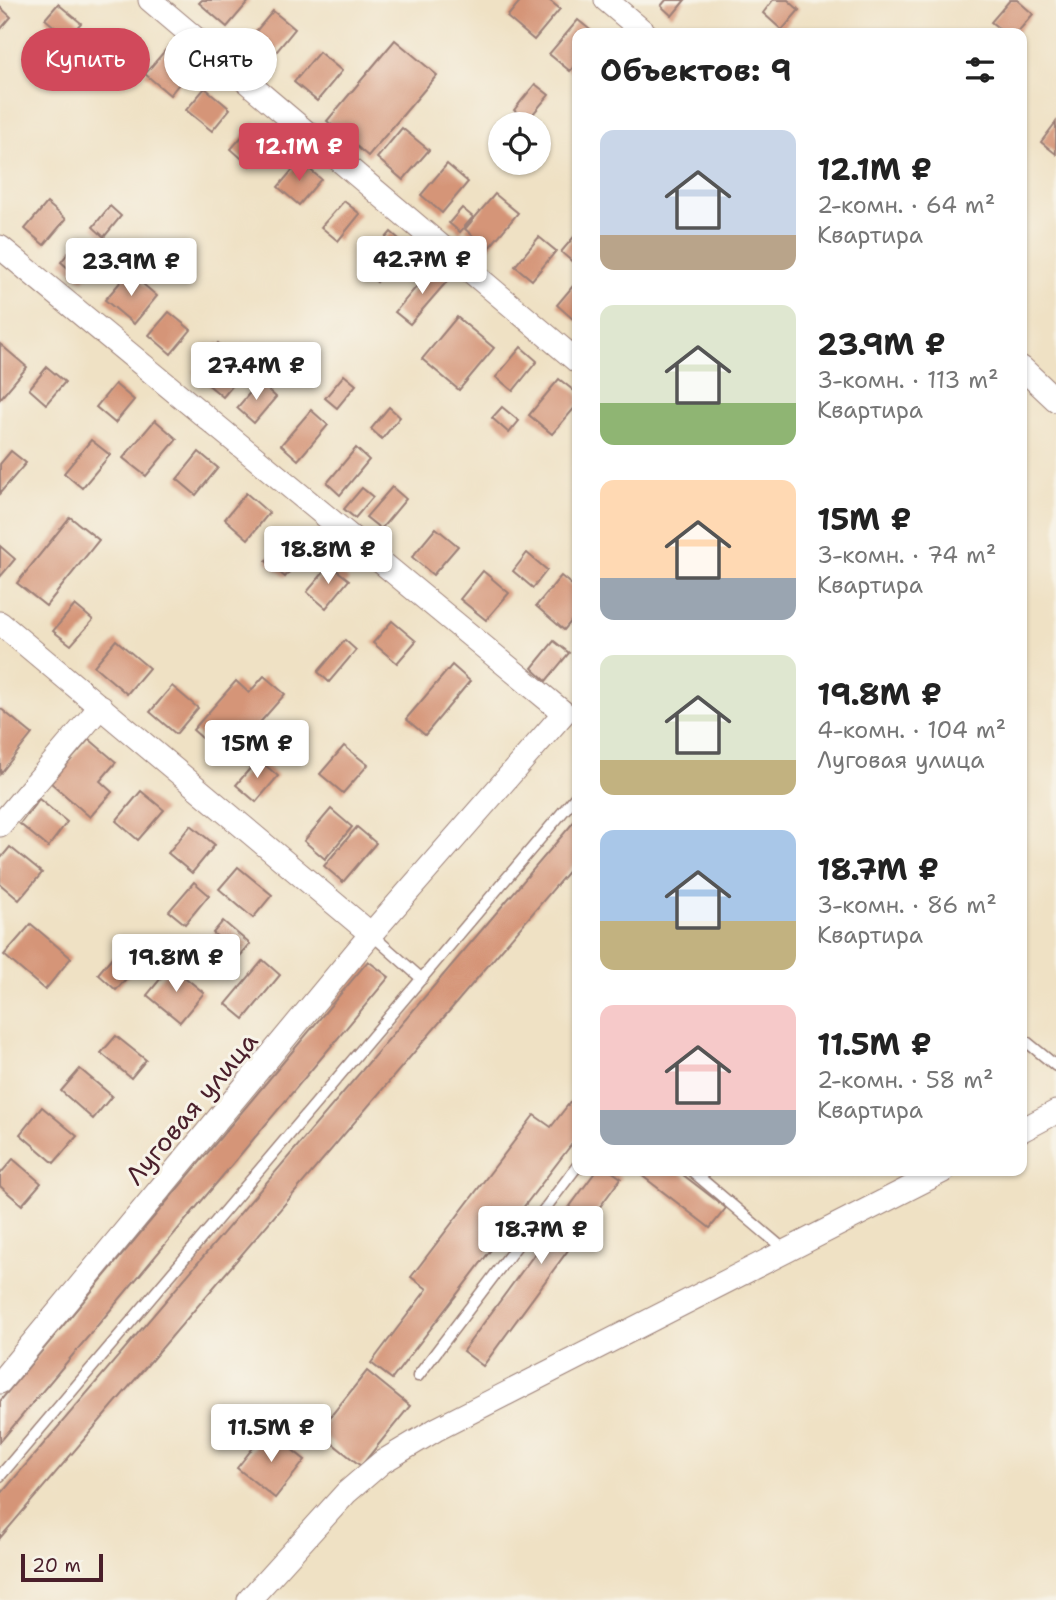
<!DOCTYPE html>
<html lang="ru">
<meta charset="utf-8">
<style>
:root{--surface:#fff;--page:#f6f6f6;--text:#222;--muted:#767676;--accent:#d1495b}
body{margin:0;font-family:"Shantell Sans",sans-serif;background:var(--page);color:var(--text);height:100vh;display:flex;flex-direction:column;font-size:26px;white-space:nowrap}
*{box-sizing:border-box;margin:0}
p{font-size:23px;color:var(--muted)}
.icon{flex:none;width:38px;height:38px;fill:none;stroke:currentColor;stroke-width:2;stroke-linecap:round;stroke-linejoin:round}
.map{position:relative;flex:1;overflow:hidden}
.drawer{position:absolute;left:572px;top:28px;width:455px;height:1148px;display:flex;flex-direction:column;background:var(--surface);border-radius:14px;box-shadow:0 2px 5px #0004}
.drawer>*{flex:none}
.hud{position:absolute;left:21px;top:28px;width:446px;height:63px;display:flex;gap:14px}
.controls{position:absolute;left:488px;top:112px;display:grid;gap:14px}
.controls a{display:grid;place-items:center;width:63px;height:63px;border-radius:50%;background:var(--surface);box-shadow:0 2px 5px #0004;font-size:35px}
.scale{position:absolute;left:21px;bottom:18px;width:82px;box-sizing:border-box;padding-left:7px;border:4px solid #4a1f2b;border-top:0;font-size:19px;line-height:24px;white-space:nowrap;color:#4a1f2b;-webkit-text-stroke:5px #f7f3e8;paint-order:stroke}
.price{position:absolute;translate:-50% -60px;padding:0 16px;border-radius:7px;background:#fff;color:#222;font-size:23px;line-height:46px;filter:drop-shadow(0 2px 4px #0008)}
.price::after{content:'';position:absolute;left:50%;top:42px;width:21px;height:16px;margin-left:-10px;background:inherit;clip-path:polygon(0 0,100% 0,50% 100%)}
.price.selected{background:var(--accent);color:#fff}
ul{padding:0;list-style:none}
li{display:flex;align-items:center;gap:21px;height:175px;padding:0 28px}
li span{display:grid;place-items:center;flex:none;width:196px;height:140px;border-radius:14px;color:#555}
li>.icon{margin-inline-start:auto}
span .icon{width:84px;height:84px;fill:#fffc;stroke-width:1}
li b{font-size:30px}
h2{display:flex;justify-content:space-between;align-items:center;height:84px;padding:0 28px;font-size:30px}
.pill{padding:0 24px;border-radius:32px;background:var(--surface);box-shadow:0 2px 5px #0004;font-size:24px;line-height:63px}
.pill.selected{background:var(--accent);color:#fff}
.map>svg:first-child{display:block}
.building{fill:#d59578}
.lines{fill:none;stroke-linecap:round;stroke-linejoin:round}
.lane-casing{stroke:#9c8078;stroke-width:13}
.street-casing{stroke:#9c8078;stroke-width:25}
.lane{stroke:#fff;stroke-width:10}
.street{stroke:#fff;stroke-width:23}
.labels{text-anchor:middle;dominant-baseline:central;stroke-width:6;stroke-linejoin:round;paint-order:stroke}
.street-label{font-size:26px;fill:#4a1f2b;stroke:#f7f3e8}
</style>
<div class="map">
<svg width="1056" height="1600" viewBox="0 0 1056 1600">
<rect width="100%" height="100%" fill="#f7f3e8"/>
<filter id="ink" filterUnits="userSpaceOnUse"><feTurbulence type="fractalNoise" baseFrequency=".0143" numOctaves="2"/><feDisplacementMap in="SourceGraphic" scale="14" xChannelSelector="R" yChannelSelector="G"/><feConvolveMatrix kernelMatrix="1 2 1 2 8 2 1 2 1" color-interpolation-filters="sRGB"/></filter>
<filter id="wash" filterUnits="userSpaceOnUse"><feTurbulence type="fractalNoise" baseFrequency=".00686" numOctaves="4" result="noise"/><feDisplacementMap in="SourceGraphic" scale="28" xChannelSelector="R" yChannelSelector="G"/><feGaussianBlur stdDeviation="1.57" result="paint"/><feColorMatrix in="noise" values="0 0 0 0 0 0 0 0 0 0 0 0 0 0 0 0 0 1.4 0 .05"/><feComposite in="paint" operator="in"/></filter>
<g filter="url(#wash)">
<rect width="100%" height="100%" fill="#efe1c4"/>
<g id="blocks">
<g class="building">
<path d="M202 0H250L227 27 199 3Z"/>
<path d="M521 0H549L560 9 534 40 507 17Z"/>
<path d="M666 0H685L672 16 661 6Z"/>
<path d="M773 0H788L799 10 782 30 763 13Z"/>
<path d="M1010 0H1017L1033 14 1017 33H1005L991 22Z"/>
<path d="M58 4 81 23 68 38 45 19Z"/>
<path d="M0 7 11 17 0 30Z"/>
<path d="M273 11 295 29 268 62 246 43Z"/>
<path d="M578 20 594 33H578V62L570 71 549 54Z"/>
<path d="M102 34 128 56 109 78 83 57Z"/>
<path d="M395 40 437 75 368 156 327 121Z"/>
<path d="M169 46 193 66 170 95 145 74Z"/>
<path d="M319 52 342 71 317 101 294 82Z"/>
<path d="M535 84 549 95 527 121 514 110Z"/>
<path d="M205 88 230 109 212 131 186 110Z"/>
<path d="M1056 122V154L1041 142Z"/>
<path d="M254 123 273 139 250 166 231 149Z"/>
<path d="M402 128 429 150 403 180 377 158Z"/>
<path d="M300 161 321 179 299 205 278 187Z"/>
<path d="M447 164 468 182 442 213 421 195Z"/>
<path d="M495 194 518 213 488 249 465 229Z"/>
<path d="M344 201 360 214 338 241 321 227Z"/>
<path d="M47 203 66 219 44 245 25 229Z"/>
<path d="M110 206 121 216 104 237 93 227Z"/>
<path d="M462 208 473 217 460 232 449 223Z"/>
<path d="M391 232 407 246 377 282 360 268Z"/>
<path d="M578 232V263L576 265 561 252Z"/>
<path d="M81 237 104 256 83 281 61 262Z"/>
<path d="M539 237 556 251 532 280 515 266Z"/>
<path d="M433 267 448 280 410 324 395 312Z"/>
<path d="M129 272 157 296 134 324 105 300Z"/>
<path d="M578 280V318L575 321 557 305Z"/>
<path d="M169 312 191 330 171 354 149 335Z"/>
<path d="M457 317 494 348 459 390 422 359Z"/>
<path d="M218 343 247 368 223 397 193 372Z"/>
<path d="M0 344 27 367 0 399Z"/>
<path d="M294 345 310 359 294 378 278 365Z"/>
<path d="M521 347 537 361 513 391 496 377Z"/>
<path d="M47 367 65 382 46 404 29 389Z"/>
<path d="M344 375 356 385 337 408 325 398Z"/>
<path d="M559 379 578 394V404L552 434 529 415Z"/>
<path d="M259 382 276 397 254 423 237 408Z"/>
<path d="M115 384 134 400 115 423 96 407Z"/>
<path d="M389 407 400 417 382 439 371 429Z"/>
<path d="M502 407 519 421 509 433 492 418Z"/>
<path d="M311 410 328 425 298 460 281 445Z"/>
<path d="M155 420 177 439 146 476 123 458Z"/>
<path d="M91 440 110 455 82 488 64 473Z"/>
<path d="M356 448 369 460 340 495 327 483Z"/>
<path d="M11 451 26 463 0 493V464Z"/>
<path d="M199 452 218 468 196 495 177 479Z"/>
<path d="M392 487 406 499 381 529 366 517Z"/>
<path d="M362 488 373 497 355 518 344 509Z"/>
<path d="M246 493 269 513 248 539 225 519Z"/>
<path d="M70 517 99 540 46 606 17 583Z"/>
<path d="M436 528 458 546 433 575 412 557Z"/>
<path d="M290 532 309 548 285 577 266 561Z"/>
<path d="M0 546 15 559 0 577Z"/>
<path d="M527 553 547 570 533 588 513 571Z"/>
<path d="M330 565 349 580 326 608 307 592Z"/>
<path d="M483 571 509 593 486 620 460 599Z"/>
<path d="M561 576 578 590V613L564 630 536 606Z"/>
<path d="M75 605 93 620 71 645 53 631Z"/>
<path d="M392 621 416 641 397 663 373 643Z"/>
<path d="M116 640 149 668 127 694 94 666Z"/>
<path d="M345 640 356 650 329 682 318 672Z"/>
<path d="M554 641 569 653 546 681 532 668Z"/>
<path d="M452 665 470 681 425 735 406 719Z"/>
<path d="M264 676 285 694 227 760 193 730 236 681 249 693Z"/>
<path d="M172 686 198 708 176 734 150 712Z"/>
<path d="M0 708 32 734 0 774Z"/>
<path d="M89 739 116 762 100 781 112 792 90 817 51 783Z"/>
<path d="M344 746 368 765 343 793 320 774Z"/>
<path d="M258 759 278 776 256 802 236 785Z"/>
<path d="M141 791 164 810 138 840 116 821Z"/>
<path d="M39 799 67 822 48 847 20 824Z"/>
<path d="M331 809 352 827 325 859 304 841Z"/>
<path d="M578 817V860L0 1538V1495Z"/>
<path d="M191 825 215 845 192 873 168 853Z"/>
<path d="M357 827 376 843 343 882 324 866Z"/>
<path d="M10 847 42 873 19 900 0 884V859Z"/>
<path d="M238 867 272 895 253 918 219 889Z"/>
<path d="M194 882 209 895 185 924 169 911Z"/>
<path d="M223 921 250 944 240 956 213 933Z"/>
<path d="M31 924 71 958 45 990 4 955Z"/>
<path d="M119 949 138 965 116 990 98 974Z"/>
<path d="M263 960 280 975 244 1019 226 1004Z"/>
<path d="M368 961 389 977 0 1442V1401Z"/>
<path d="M171 966 204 993 180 1022 147 995Z"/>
<path d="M116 1036 146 1060 131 1078 101 1053Z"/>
<path d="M80 1069 112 1096 93 1119 61 1091Z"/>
<path d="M578 1092V1136L392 1379 371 1363 427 1289 411 1277 534 1115 551 1127Z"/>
<path d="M42 1107 77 1136 54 1163 20 1134Z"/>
<path d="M13 1159 41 1183 22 1205 0 1186V1174Z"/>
<path d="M596 1171H611L621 1178 483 1366 463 1351Z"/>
<path d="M636 1171H678L726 1208 710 1228Z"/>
<path d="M367 1371 410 1406 361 1466 318 1432Z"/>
<path d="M267 1430 305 1460 275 1498 237 1468Z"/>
</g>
</g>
</g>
<g filter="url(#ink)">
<use href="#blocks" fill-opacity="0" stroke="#9c8078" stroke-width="2"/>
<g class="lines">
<g class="lane-casing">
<g id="lane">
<path d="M371 934 422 979"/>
<path d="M1022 1038 1056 1066"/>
<path d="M692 1171 786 1251"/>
<path d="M418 1376 578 1165"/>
<path d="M0 1476 578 794"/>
</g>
</g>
<g class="street-casing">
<g id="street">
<path d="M150 0 578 362"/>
<path d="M606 0 645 33"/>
<path d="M0 247 564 713 371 934 0 1382"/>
<path d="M1022 368 1056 400"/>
<path d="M0 623 371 934"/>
<path d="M0 825 101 706"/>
<path d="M1022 1130 1056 1112"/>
<path d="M249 1600 346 1493 382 1462 437 1429 943 1171"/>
</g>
</g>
<use href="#lane" class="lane"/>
<use href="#street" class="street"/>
</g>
</g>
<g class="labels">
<g class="street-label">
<text transform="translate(191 1108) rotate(-50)">Луговая улица</text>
</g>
</g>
</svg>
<div class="controls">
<a><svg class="icon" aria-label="locate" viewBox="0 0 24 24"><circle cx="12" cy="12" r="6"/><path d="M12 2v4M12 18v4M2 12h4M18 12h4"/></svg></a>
</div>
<div class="scale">20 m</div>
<b class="price selected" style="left:299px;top:183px">12.1M ₽</b>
<b class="price" style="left:422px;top:296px">42.7M ₽</b>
<b class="price" style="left:131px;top:298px">23.9M ₽</b>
<b class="price" style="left:256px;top:402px">27.4M ₽</b>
<b class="price" style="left:328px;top:586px">18.8M ₽</b>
<b class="price" style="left:257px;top:780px">15M ₽</b>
<b class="price" style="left:176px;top:994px">19.8M ₽</b>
<b class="price" style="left:541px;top:1266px">18.7M ₽</b>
<b class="price" style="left:271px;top:1464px">11.5M ₽</b>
<div class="hud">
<a class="pill selected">Купить</a>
<a class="pill">Снять</a>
</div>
<section class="drawer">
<h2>Объектов: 9<svg class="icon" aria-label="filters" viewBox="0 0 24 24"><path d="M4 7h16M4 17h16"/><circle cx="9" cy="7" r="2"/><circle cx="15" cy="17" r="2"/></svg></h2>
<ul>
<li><span style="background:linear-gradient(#c9d6e8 75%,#b9a48a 0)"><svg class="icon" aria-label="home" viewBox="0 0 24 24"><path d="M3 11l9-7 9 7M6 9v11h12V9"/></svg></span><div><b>12.1M ₽</b><p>2-комн. · 64 m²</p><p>Квартира</p></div></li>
<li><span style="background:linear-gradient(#dfe7d0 70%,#8fb573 0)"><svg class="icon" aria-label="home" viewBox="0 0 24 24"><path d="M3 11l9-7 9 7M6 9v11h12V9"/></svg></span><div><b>23.9M ₽</b><p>3-комн. · 113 m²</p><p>Квартира</p></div></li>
<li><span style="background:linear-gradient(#ffd9b3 70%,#9aa5b1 0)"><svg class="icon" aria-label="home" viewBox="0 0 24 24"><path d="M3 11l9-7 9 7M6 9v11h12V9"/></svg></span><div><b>15M ₽</b><p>3-комн. · 74 m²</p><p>Квартира</p></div></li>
<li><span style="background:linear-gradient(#dfe7d0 75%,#c2b280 0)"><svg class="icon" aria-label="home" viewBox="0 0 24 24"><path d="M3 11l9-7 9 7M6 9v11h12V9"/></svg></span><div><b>19.8M ₽</b><p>4-комн. · 104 m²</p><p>Луговая улица</p></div></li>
<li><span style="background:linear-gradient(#a9c7e8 65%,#c2b280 0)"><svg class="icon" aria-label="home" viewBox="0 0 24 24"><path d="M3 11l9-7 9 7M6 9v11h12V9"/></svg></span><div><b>18.7M ₽</b><p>3-комн. · 86 m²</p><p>Квартира</p></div></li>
<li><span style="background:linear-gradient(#f6c9c9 75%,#9aa5b1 0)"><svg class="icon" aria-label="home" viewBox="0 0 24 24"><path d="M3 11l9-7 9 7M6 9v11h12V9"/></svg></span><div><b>11.5M ₽</b><p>2-комн. · 58 m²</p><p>Квартира</p></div></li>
</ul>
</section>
</div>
